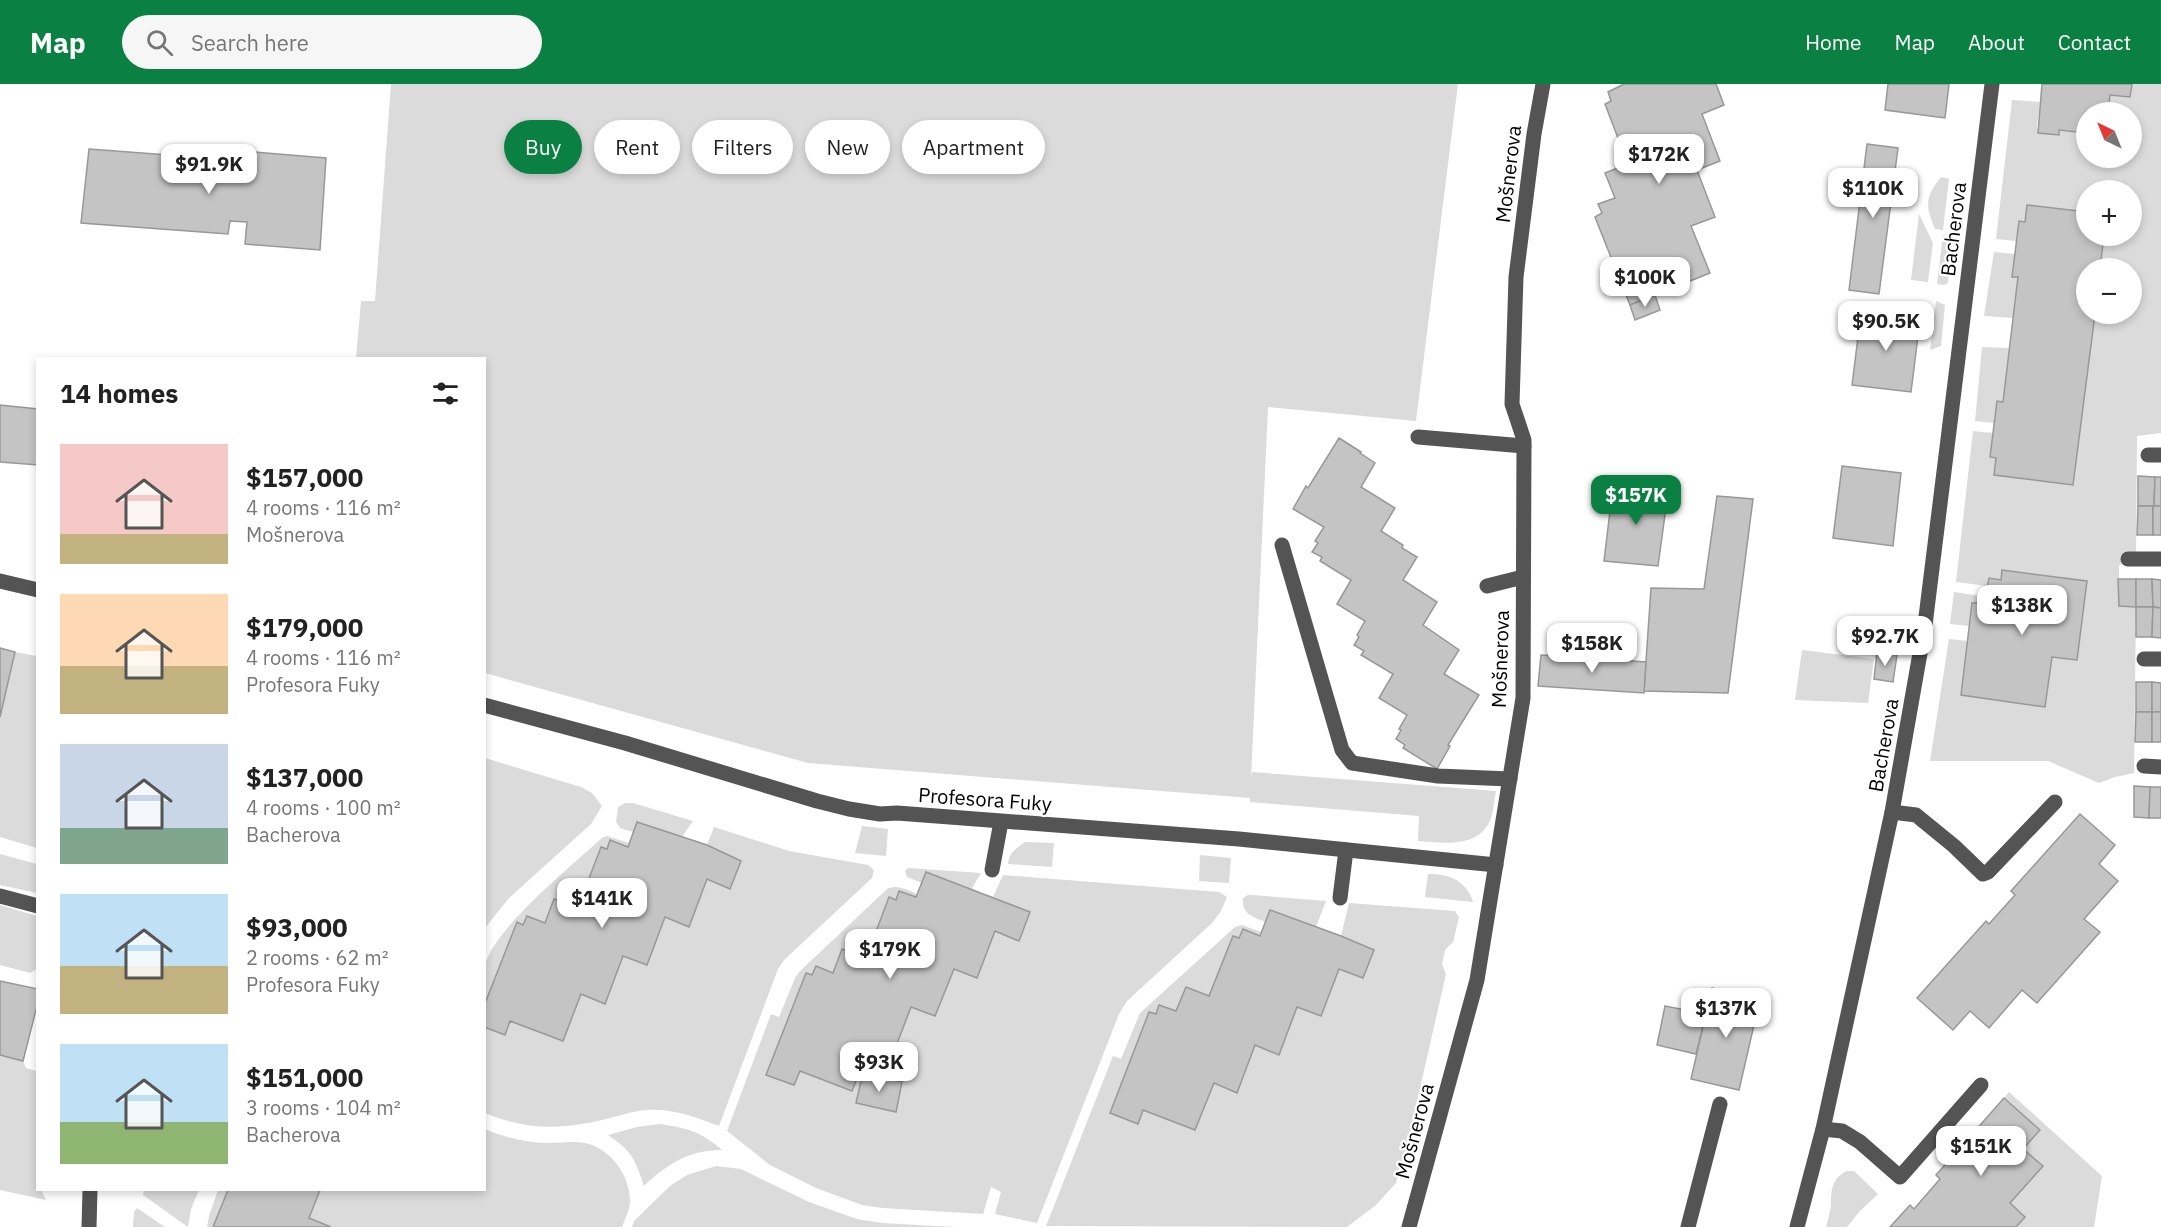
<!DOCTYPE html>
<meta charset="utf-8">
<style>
:root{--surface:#fff;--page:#f6f6f6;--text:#222;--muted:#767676;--accent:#0b8043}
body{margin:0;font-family:"IBM Plex Sans",sans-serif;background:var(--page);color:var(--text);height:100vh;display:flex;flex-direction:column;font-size:22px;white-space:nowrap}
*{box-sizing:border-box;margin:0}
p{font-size:20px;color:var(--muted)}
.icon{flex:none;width:33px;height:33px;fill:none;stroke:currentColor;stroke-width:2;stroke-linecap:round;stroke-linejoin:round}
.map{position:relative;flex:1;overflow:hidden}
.details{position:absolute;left:36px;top:273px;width:450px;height:834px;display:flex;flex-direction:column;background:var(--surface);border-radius:0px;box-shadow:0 3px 9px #0003}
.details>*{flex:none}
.hud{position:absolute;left:504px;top:36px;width:570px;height:54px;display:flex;gap:12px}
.needle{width:39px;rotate:317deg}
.fabs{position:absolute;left:2076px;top:18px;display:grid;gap:12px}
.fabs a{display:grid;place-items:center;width:66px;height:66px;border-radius:50%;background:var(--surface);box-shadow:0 3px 9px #0003;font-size:30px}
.price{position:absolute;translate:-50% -51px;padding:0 14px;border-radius:12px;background:#fff;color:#222;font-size:20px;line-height:39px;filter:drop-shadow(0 2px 3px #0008)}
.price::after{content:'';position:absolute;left:50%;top:36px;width:18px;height:14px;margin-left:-9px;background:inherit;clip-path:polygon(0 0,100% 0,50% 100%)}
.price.current{background:var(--accent);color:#fff}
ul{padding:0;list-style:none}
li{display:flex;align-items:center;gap:18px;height:150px;padding:0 24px}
li span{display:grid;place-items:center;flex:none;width:168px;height:120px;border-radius:0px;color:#555}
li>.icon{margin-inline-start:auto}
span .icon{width:72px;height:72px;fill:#fffc;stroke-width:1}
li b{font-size:26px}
h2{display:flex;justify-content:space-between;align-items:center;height:72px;padding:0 24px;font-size:26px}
.tag{padding:0 21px;border-radius:27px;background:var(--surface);box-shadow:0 3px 9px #0003;font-size:21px;line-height:54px}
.tag.current{background:var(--accent);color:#fff}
header{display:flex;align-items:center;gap:36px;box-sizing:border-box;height:84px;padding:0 30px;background:var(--accent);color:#fff}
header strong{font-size:28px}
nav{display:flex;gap:33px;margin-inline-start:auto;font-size:21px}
.search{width:420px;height:54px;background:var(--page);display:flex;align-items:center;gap:15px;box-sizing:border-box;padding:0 21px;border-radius:33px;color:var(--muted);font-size:22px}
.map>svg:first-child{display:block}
.green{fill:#dbdbdb}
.building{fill:#c4c4c4;stroke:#989898;stroke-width:1.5}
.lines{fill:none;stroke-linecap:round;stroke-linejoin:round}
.minor{stroke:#545454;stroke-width:15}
.labels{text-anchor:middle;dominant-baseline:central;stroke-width:4.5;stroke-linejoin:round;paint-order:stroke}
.street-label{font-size:20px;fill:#000;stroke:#fff}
</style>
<header>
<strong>Map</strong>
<div class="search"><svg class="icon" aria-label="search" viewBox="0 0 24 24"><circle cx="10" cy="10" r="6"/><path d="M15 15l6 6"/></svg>Search here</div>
<nav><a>Home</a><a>Map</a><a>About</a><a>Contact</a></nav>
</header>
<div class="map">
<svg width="2161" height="1143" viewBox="0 0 2161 1143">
<rect width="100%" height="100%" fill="#fff"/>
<g class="green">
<path d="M391 0H1458L1416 337 1268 323 1251 695 1252 688 1496 707C1494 715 1494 723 1492 731 1482 765 1445 759 1418 757L1419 732 1250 718V714L808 679 485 589 484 274H356L361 217H375Z"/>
<path d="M2132 0H2161V349L2137 352 2136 478 2119 481V522L2136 523 2134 689 2115 693 2099 699 2048 677H1930L1949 555 1968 557 1961 611 2045 623 2052 573 2077 576 2087 497 2003 486 2001 496 1989 494 1987 502 1956 498 1973 347 1993 349 1990 373 1996 374 1994 391 2073 400 2095 230H2132V184H2100L2104 152H2132V106H2086V128L2027 121 2025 138 2019 137 2016 157 1996 155 2012 16 2040 18 2037 42 2038 49 2058 51 2059 46 2086 49V74H2132V28H2108L2110 11 2130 13Z"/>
<path d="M1941 93 1949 95 1943 146 1935 145C1925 122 1925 113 1941 93Z"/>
<path d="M1919 130 1933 159 1928 198 1911 196Z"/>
<path d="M1943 151 1953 155 1948 199 1944 201 1937 200Z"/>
<path d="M1994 168 2015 170 2012 192 2018 193 2013 234 1984 232Z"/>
<path d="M1936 217 1945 221 1941 262 1930 266Z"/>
<path d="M1982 263 2009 264 2003 318H1997L1994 339 1975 337Z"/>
<path d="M1954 508 1980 512 1979 519 1969 542 1950 540Z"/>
<path d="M1802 566 1874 575 1868 619 1795 616Z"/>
<path d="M15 568 37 572V764L0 753V633Z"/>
<path d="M485 674 581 703 592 709 602 722 591 740 509 814 485 844Z"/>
<path d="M625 719H633L693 737 682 753 637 739 633 748 620 744 616 738 618 723Z"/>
<path d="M862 742 888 745 886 772 855 769Z"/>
<path d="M714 743 789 767 868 781 874 786 872 794 784 876 778 885 719 1042C695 1033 672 1024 647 1026 632 1027 616 1033 602 1036 559 1046 526 1046 485 1029L484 943 505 951 510 937 563 957 581 910 605 919 623 872 647 881 665 833 689 843 707 795 730 805 741 777 707 761Z"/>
<path d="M607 752 629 759 628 763 610 756 607 765 600 763 578 823 555 815 545 839 523 841 517 839 485 922C485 910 481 893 485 881 495 843 573 781 603 753Z"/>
<path d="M1025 758 1054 759 1052 783 1008 780C1009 768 1016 765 1025 758Z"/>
<path d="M0 770 37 780V809L0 801Z"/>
<path d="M1200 771 1231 774 1229 799 1199 797Z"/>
<path d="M908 784 981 789 971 806 922 799 907 793 905 787Z"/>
<path d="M1428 790C1448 789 1467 797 1473 818L1425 813Z"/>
<path d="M1003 791 1219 808 1227 813 1221 827 1212 839 1127 917 1119 930 1037 1139 995 1130 1001 1108 991 1103 983 1130 882 1124 862 1121 816 1104 770 1081 727 1047 771 930 779 933 795 894 799 888 887 805C898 800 907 806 917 810L916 813 900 807 896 816 889 813 866 874 842 865 833 889 767 991 794 1001 800 987 852 1007 870 961 893 969 911 923 935 932 954 885 977 894 995 847 1018 856 1029 828 993 813Z"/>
<path d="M1248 811H1252L1326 817 1316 843 1270 826 1265 838C1253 833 1241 830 1243 814Z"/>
<path d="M1349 819 1455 827 1459 833 1453 858 1445 866 1442 880 1446 890 1408 1057 1396 1099 1376 1121 1347 1143 1046 1142 1113 972 1121 975 1140 929 1235 843 1242 841 1261 848 1260 852 1243 846 1239 854 1233 852 1209 912 1186 903 1176 927 1159 921 1156 930 1149 928 1110 1029 1138 1040 1143 1026 1195 1046 1214 999 1237 1008 1255 961 1297 923 1321 932 1339 885 1363 894 1373 866 1341 852Z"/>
<path d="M0 821 37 832V885L30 889 0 881Z"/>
<path d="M0 971 23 977 26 984 37 987 38 1106H41L46 1116 0 1106Z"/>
<path d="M2009 1008 2102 1092 2094 1143H2016L2010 1119 2043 1082 2023 1065 2039 1046 2004 1014Z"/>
<path d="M659 1040C687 1044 700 1047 722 1066 689 1066 667 1080 644 1102 635 1075 632 1067 608 1051L637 1043Z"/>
<path d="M485 1045C504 1053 526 1059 547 1059 559 1059 573 1057 585 1059 610 1064 630 1091 630 1117 630 1125 625 1135 622 1143H331L309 1134 320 1106H484Z"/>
<path d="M716 1082 741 1085 809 1118 857 1135 882 1139 955 1143H632L634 1137 670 1102 687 1091Z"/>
<path d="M1847 1087H1854L1878 1110 1860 1127 1847 1143H1826C1828 1135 1831 1126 1831 1119 1831 1104 1833 1094 1847 1087Z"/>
<path d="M144 1106H199L191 1125 188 1143 143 1111Z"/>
<path d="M218 1106H228L213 1143H207L209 1132Z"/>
<path d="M137 1124 165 1143H133L134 1128Z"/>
</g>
<g class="building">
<path d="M1624 0H1716L1724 21 1702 30 1720 77 1697 86 1715 133 1691 142 1710 189 1630 221 1595 133 1602 129 1598 120 1615 114 1605 89 1628 80 1605 20 1611 17 1608 8Z"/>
<path d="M1888 0H1949L1945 34 1885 26Z"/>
<path d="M2042 0H2132L2130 13 2110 11 2108 28H2086V49L2059 46V51L2038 49Z"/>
<path d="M1867 60 1898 64 1879 210 1849 206Z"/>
<path d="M89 65 234 76 233 83 252 84 253 68 326 74 320 166 245 160 247 138 230 137 228 150 81 139Z"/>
<path d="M2027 121 2086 128V152H2104L2100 184H2086V230H2095L2073 401 1994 391 1996 374 1990 373 1997 317 2003 318 2018 193H2012L2019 137 2025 138Z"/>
<path d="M1655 211 1660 226 1635 236 1630 221Z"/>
<path d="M1861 229 1920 236 1911 308 1852 301Z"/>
<path d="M0 321 38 325V381L0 378Z"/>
<path d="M1339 354 1361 368 1360 369 1375 379 1361 403 1395 424 1381 447 1403 461 1402 464 1417 473 1403 496 1437 518 1423 541 1459 566 1444 590 1479 611 1448 661 1450 662 1437 685 1403 664 1405 661 1396 655 1401 646 1399 645 1407 631 1379 614 1393 590 1361 571 1364 567 1354 561 1359 553 1357 551 1365 537 1337 520 1351 496 1320 477 1322 473 1312 468 1318 459 1315 457 1324 443 1293 425 1306 402 1308 404Z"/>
<path d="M1842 382 1901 389 1893 462 1833 454Z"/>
<path d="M2138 392 2155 393 2154 422H2138Z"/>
<path d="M2155 393H2161V422H2154Z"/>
<path d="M1613 402 1668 409 1658 482 1604 477Z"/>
<path d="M1717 412 1753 415 1728 609 1644 607 1651 504 1704 505Z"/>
<path d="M2138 422H2153V451H2137Z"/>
<rect x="2153" y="422" width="8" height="29"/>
<path d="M2002 486 2087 497 2077 576 2052 573 2045 623 1961 611 1972 519H1979L1980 508H1986L1989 494 2001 496Z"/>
<path d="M2118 495H2136V523L2119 522Z"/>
<path d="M2136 495H2152L2153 523H2136Z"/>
<path d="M2152 495 2161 496V524L2153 523Z"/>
<path d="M2136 523H2153L2152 553H2136Z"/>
<path d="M2153 523 2161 524V554L2152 553Z"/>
<path d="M0 564 15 568 0 633Z"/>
<path d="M1877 568 1897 571 1893 598 1874 595Z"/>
<path d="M1541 571 1646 578 1644 609 1538 602Z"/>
<rect x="2136" y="598" width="16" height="30"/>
<path d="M2152 598 2161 599V628H2152Z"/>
<path d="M2136 628H2152V658H2135Z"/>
<rect x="2152" y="628" width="9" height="30"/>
<path d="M2134 702 2150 703 2149 734 2134 733Z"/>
<path d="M2150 703H2161V734H2149Z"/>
<path d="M2080 730 2115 761 2099 780 2118 797 2084 835 2100 848 2037 919 2022 906 1989 944 1970 927 1953 946 1917 914 1986 837 1989 840 2015 811 2011 807Z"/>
<path d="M637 738 707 761 741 777 730 805 707 795 689 843 665 833 647 881 623 872 605 920 581 910 563 957 510 937 505 951 484 943V922L517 838 523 841 527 832 545 839 554 815 578 823 601 763 607 765 610 756 628 763Z"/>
<path d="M926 788 1030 828 1019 857 995 847 977 894 954 885 935 932 911 923 893 970 870 961 852 1007 800 987 794 1001 766 991 806 889 812 891 816 882 833 889 842 865 866 874 889 813 896 816 899 807 916 813Z"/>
<path d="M1270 826 1341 852 1374 866 1363 894 1339 885 1321 932 1297 923 1279 971 1255 961 1237 1009 1214 999 1195 1046 1143 1026 1138 1040 1110 1029 1149 928 1156 930 1159 921 1176 927 1186 903 1209 912 1233 852 1239 854 1243 845 1260 852Z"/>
<path d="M0 897 38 905V918L23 977 0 971Z"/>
<path d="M1712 904 1760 915 1739 1006 1691 995Z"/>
<path d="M1665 922 1706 930 1696 970 1657 961Z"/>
<path d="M863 989 902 998 896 1028 856 1019Z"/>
<path d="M2004 1014 2040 1046 2023 1065 2043 1082 2010 1119 2025 1133 2016 1143H1890L1910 1121 1914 1125 1940 1095 1936 1091Z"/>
<path d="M228 1106H320L309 1134 331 1143H213Z"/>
</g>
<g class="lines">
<g class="minor">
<path d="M1418 353 1524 362"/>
<path d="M2148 371H2161"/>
<path d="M1282 461 1342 666 1352 679 1438 692 1510 695"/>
<path d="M2128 475H2161"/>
<path d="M0 497 38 506"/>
<path d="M1487 502 1523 493"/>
<path d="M2144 575H2161"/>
<path d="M484 621 625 659 817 717 849 725 880 730 897 729 1239 755 1496 781"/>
<path d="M2144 682 2161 683"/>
<path d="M1892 728 1916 731 1954 762 1983 790 1988 788 2055 718"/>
<path d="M992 786 1001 738"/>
<path d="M0 812 38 822"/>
<path d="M1340 814 1346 766"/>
<path d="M1823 1045 1842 1047 1860 1058 1900 1093 1981 1001"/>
<path d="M89 1143 90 1106"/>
<path d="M1409 1143 1477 896 1523 614 1524 356 1512 320 1516 193 1534 50 1543 0"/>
<path d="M1688 1143 1720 1020"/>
<path d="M1797 1143 1823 1045 1892 728 1925 541 1992 0"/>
</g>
</g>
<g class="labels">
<g class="street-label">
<text transform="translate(1508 90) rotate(-83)">Mošnerova</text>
<text transform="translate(1953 145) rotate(-83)">Bacherova</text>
<text transform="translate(1500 575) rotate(-88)">Mošnerova</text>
<text transform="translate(1883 661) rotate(-80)">Bacherova</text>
<text transform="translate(985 715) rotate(4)">Profesora Fuky</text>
<text transform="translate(1414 1047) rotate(-75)">Mošnerova</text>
</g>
</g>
</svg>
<div class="fabs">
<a><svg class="needle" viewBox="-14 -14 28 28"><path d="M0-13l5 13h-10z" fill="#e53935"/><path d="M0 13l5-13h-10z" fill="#767676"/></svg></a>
<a>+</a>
<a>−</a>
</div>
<b class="price" style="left:1659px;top:101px">$172K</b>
<b class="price" style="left:209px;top:111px">$91.9K</b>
<b class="price" style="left:1873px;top:135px">$110K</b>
<b class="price" style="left:1645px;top:224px">$100K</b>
<b class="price" style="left:1886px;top:268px">$90.5K</b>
<b class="price current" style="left:1636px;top:442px">$157K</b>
<b class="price" style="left:2022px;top:552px">$138K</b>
<b class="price" style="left:1885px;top:583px">$92.7K</b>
<b class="price" style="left:1592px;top:590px">$158K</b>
<b class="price" style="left:602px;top:845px">$141K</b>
<b class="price" style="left:890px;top:896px">$179K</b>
<b class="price" style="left:1726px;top:955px">$137K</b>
<b class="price" style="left:879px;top:1009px">$93K</b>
<b class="price" style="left:1981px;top:1093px">$151K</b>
<div class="hud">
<a class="tag current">Buy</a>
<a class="tag">Rent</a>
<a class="tag">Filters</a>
<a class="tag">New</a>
<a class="tag">Apartment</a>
</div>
<section class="details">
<h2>14 homes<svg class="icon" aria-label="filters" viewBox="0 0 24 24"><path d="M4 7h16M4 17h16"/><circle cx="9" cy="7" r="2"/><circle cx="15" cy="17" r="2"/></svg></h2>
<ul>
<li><span style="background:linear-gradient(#f6c9c9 75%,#c2b280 0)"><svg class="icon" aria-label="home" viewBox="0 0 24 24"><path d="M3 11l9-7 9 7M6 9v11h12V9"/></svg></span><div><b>$157,000</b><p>4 rooms · 116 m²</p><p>Mošnerova</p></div></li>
<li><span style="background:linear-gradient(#ffd9b3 60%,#c2b280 0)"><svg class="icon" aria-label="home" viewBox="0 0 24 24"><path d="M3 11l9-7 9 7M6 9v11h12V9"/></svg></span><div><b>$179,000</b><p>4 rooms · 116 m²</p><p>Profesora Fuky</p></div></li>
<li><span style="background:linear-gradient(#c9d6e8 70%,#7fa58c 0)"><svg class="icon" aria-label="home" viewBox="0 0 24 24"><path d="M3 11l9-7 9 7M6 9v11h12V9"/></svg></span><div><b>$137,000</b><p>4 rooms · 100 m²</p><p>Bacherova</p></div></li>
<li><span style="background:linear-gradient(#bfe0f5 60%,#c2b280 0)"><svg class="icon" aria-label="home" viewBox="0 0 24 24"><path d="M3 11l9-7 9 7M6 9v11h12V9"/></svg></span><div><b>$93,000</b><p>2 rooms · 62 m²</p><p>Profesora Fuky</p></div></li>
<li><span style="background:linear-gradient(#bfe0f5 65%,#8fb573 0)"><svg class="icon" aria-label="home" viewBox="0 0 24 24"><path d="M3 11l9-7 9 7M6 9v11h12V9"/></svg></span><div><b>$151,000</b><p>3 rooms · 104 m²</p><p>Bacherova</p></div></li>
</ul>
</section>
</div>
